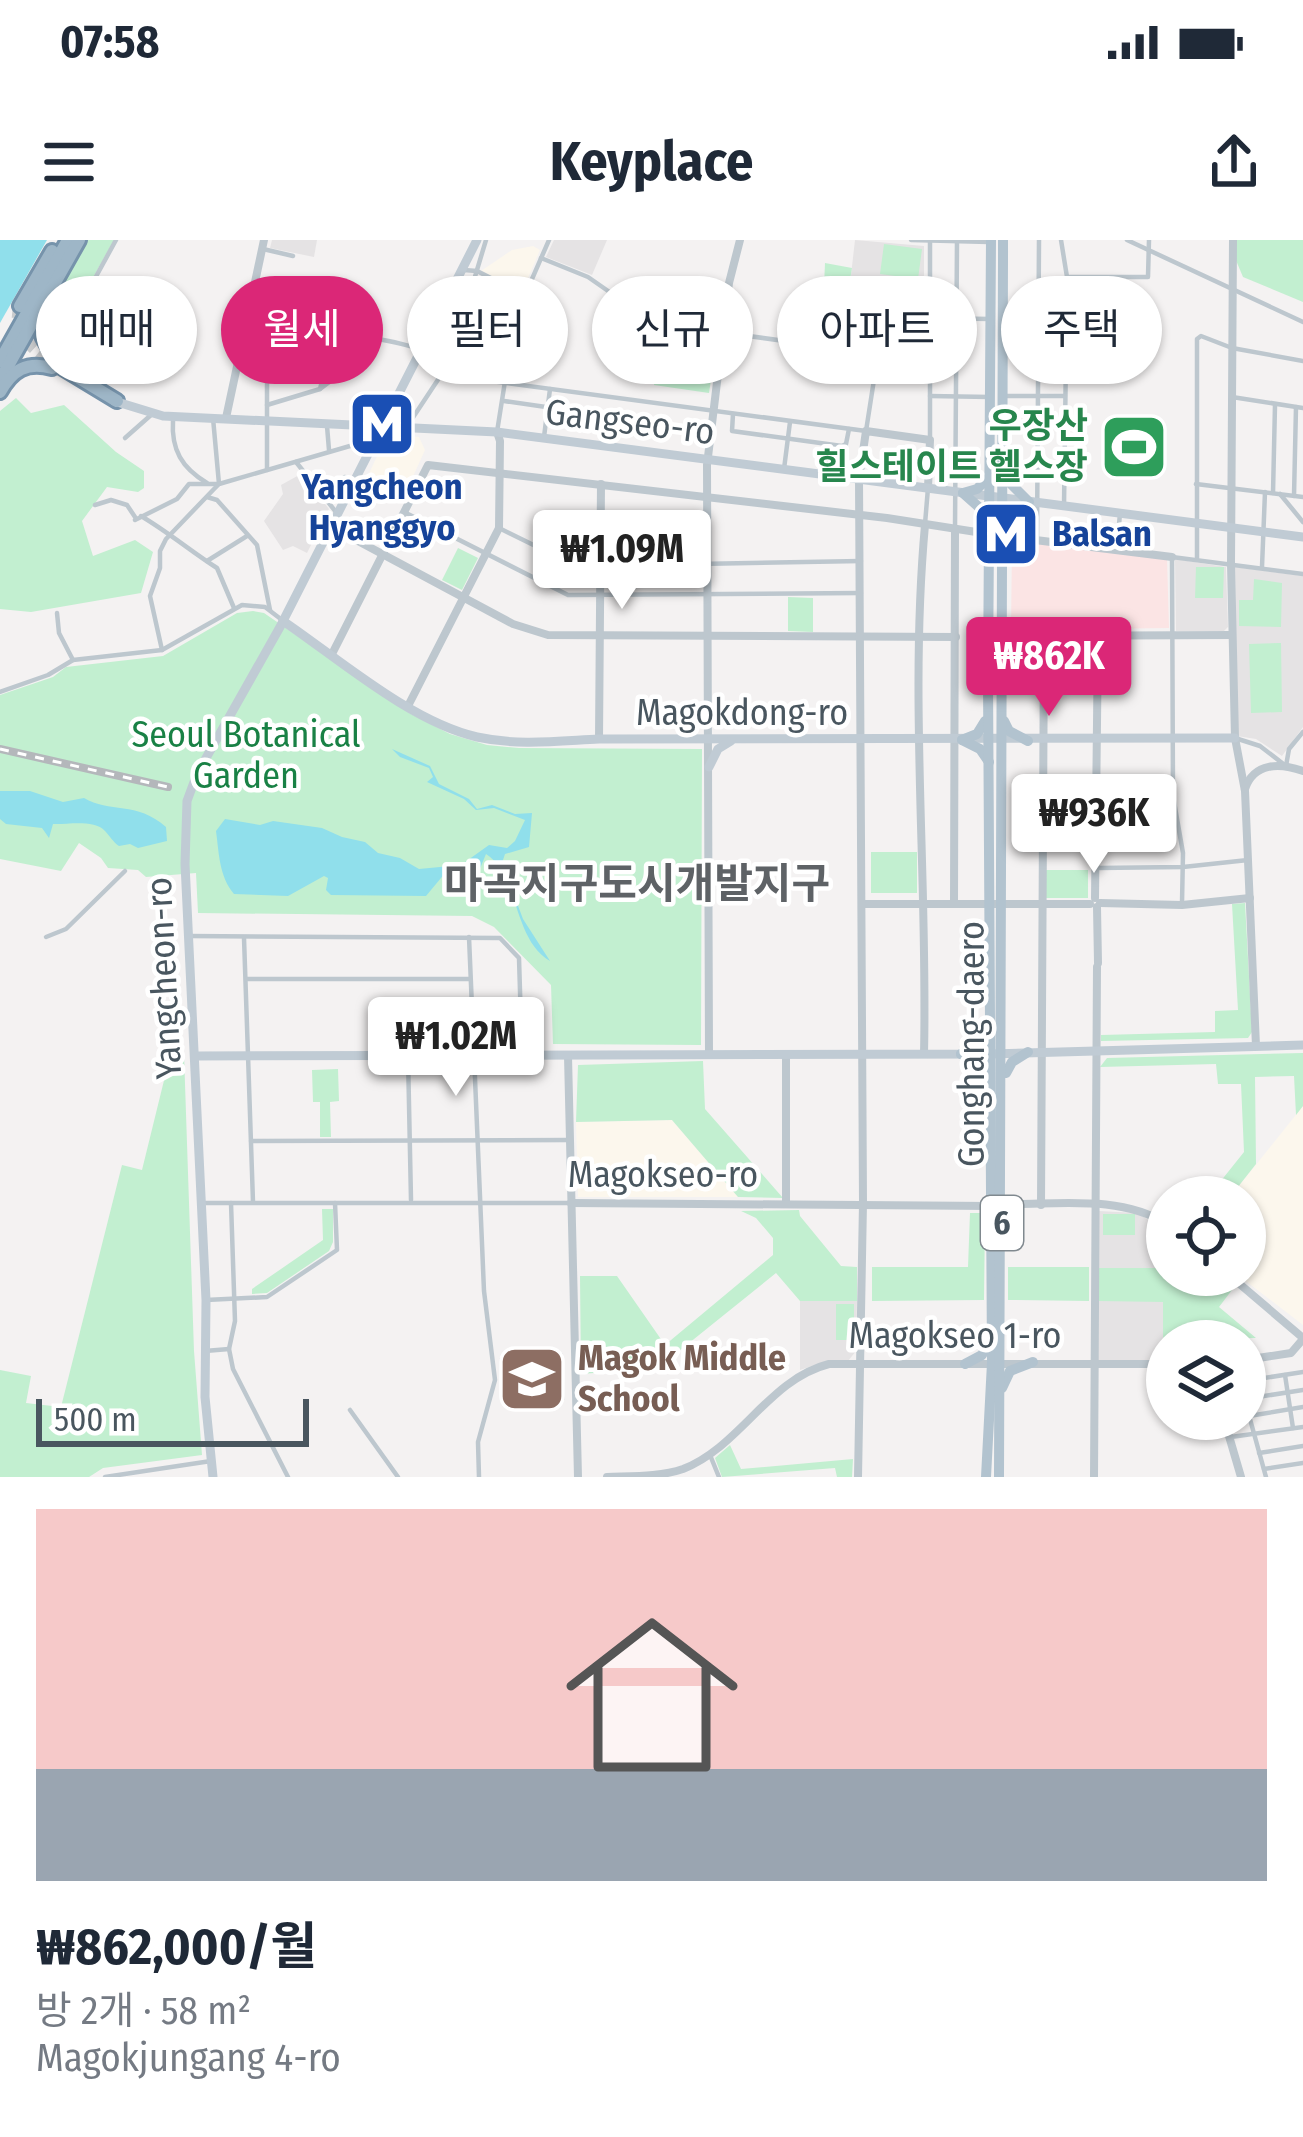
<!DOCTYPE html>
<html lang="ko">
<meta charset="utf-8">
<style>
:root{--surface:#fff;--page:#f6f6f7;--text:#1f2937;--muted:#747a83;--line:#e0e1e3;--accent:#db2777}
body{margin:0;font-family:"Fira Sans Condensed","Noto Sans KR",sans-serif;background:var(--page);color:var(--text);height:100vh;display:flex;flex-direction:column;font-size:45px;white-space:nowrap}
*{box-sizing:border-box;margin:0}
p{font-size:39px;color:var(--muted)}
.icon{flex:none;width:66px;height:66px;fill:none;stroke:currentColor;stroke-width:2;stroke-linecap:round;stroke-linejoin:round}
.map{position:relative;height:1237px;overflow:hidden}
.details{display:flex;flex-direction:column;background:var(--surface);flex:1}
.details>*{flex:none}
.guide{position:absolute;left:36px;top:36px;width:1233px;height:108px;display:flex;gap:24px}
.buttons{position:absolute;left:1146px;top:936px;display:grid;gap:24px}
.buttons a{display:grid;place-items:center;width:120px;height:120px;border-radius:50%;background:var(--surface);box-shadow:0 3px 9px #0004;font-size:60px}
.scale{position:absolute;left:36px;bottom:30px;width:273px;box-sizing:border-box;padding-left:12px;border:6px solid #49565f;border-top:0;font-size:33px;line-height:42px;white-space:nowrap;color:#49565f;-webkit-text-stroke:9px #fff;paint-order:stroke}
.price{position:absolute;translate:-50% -102px;padding:0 27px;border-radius:12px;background:#fff;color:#222;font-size:39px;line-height:78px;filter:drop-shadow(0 3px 6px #0008)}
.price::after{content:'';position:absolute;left:50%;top:72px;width:36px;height:27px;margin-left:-18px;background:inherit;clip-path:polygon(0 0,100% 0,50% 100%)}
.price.active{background:var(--accent);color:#fff}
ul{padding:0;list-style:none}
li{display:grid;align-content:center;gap:24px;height:636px;padding:0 36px}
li+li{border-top:3px solid var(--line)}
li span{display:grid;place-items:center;height:372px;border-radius:0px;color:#555}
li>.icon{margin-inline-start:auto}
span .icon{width:216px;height:216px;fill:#fffc;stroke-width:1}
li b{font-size:51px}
.pill{padding:0 42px;border-radius:54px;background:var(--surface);box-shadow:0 3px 9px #0004;font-size:42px;line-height:108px}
.pill.active{background:var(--accent);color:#fff}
.status{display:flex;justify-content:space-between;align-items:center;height:84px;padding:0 60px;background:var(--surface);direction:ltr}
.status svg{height:33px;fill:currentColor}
header{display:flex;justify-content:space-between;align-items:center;height:156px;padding:0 36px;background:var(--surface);font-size:54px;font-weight:700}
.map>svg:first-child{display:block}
.commercial{fill:#fcf7ed}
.education{fill:#e5e3e4}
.medical{fill:#fbe4e4}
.green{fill:#c2efd0}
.water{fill:#90dfeb}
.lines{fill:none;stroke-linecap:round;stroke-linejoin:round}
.trunk-tunnel{stroke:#c9cbcd;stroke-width:12;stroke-dasharray:12 6;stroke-linecap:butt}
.trunk-casing{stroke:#7693ab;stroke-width:18}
.minor{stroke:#bdc7ce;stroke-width:4.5}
.tertiary{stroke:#bdc7ce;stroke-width:8}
.secondary{stroke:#c0cbd4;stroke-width:9}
.primary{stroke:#b2c3cf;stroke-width:10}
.trunk{stroke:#9eb6c7;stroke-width:12}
.rail-casing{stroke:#b4b7bb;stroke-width:8}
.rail{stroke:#fff;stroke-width:3;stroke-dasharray:9;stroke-linecap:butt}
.labels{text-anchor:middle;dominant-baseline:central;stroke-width:9;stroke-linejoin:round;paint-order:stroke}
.shield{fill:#fff;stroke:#80898f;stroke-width:3}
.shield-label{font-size:33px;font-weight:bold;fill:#49565f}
.street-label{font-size:36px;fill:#49565f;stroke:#fff}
.leisure-label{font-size:36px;font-weight:bold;fill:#27864d;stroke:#fff;text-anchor:end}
.transit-label{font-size:36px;font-weight:bold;fill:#164399;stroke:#fff}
.park-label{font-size:36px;fill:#198145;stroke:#fff}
.education-label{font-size:36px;font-weight:bold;fill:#785e54;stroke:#fff;text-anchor:start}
.quarter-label{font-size:42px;font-weight:bold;fill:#5e6266;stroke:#fff}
</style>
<div class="status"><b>07:58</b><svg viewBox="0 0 49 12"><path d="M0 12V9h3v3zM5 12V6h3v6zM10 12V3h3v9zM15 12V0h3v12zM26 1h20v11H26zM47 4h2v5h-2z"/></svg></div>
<header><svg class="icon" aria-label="menu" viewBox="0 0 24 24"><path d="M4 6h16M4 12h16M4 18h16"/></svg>Keyplace<svg class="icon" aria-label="share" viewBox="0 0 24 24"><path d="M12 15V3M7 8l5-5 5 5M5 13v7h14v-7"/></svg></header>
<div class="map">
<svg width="1303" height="1237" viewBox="0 0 1303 1237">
<rect width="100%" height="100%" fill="#f4f2f2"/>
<g class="commercial">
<path d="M533 6 540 10 522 52 481 31 512 10Z"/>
<path d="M387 195 419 197 425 210 401 263 364 244Z"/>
<path d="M1303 866V1085L1238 1035H1245V957H1230Z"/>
<path d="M672 880 738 957H578L576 882Z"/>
</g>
<g class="education">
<path d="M272 0H317L314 17 270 8Z"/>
<path d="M554 0H607L592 35 546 17Z"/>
<path d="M855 0 924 6V53L879 50 871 108 818 102 825 46 872 50 850 44Z"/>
<path d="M301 234 329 269 307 313 293 306 283 310 264 281 283 254 281 245Z"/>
<path d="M1175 319 1226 327 1228 387 1224 391H1176Z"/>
<path d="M1235 327 1303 336V487L1282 516 1256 499 1237 496Z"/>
<path d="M1099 971 1137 973 1167 991V1020L1162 1028H1099Z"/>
<path d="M800 1061H857L856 1111 848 1121H827L800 1130Z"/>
<path d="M1099 1061H1163V1120H1098Z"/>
<path d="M563 1113 565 1160 501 1163 499 1118Z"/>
</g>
<path class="medical" d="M1012 301 1167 318 1169 388 1011 390Z"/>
<g class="green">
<path d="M87 0H114L53 109 45 82 47 73Z"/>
<path d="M1235 0H1303V62L1243 37 1235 18Z"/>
<path d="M884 4 922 9 918 39 880 34Z"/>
<path d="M825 23 852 28 849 46H824Z"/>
<path d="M881 52 925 54V117L873 110Z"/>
<path d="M841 75 872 79 869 107 837 103Z"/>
<path d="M662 91 701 96 699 111 715 113 709 153 654 145Z"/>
<path d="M16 158 31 173 64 165 116 212 144 231V248L138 252 107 247 82 281 93 316 135 300 153 312 141 353 31 372 0 369V171Z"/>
<path d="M458 308 478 318 462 350 442 340Z"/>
<path d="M1196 327H1224L1223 358H1195Z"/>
<path d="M1254 339 1282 343 1281 387 1239 386V360H1253Z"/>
<path d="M788 357 813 358V392L788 391Z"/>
<path d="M253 371 264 373 411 474 450 494 487 505 519 508 702 509 701 805 553 804 551 745 494 687 472 676 198 673 196 633 146 637 138 630 108 628 101 618 79 603 61 631 0 619V455L53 437 66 427 163 416 237 373Z"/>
<path d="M1281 403 1282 472 1251 473 1249 404Z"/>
<rect x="871" y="612" width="46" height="41"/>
<rect x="1044" y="630" width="44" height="28"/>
<path d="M1245 663 1252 792 1248 798 1101 801V795L1215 792V771L1238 770 1232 664Z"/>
<path d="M1303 813V866L1296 875 1294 836 1255 837 1256 924 1230 957H1208L1244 912 1241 844H1218L1216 824 1100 827 1107 818Z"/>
<path d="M184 814 194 1111 202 1215 103 1228 89 1237H0V1130L31 1136 26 1163 61 1167 122 925 142 930 170 816Z"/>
<path d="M703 821 705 869 783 958 738 957 672 880 576 882 578 825Z"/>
<path d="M338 829 339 861 330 862 331 897H320V862H313L312 830Z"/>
<path d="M322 969H333V1002L329 1011 267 1053 252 1054V1049L323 1000Z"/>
<path d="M799 970 800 976 841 1026 857 1027V1061H800L776 1033 658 1128 581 1134 580 1036H617L665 1105 773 1015V998L756 978 741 971Z"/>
<path d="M970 973H981L985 978 984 1060 872 1061V1027H968Z"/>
<rect x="1103" y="974" width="32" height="21"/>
<path d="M1167 1020V1035H1221L1235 1046 1219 1067 1256 1098 1163 1099V1062L1099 1061V1028H1162Z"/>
<path d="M1008 1027H1089V1061L1008 1060Z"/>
<rect x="836" y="1064" width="18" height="36"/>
<path d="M562 1116 563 1156H545L543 1117Z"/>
<path d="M730 1205 741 1229 853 1219 852 1237H837L835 1228 722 1237 715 1218Z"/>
</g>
<g class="water">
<path d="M0 0H47L0 83Z"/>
<path d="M392 509 430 526 439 544 469 559 477 569 492 565 515 574 532 573 529 607 505 614 502 623 523 679 550 721C513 700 519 635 486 614L479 631 446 632 426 656 331 655 326 650 328 638 324 636 288 656 234 654C219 636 219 613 216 591L225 579 260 585 273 581 322 588 342 597 365 602 378 613 400 618 419 629 461 625 489 605 507 608 515 601 525 580 494 568 476 570 464 559 427 542 433 537 429 528 400 517Z"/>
<path d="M0 551H30L63 562 84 558C109 573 137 561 166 587L167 601 138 608 130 604 119 606C113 602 110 596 105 591 94 579 66 585 53 584L49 598 42 588 6 584 0 579Z"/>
</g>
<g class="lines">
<path class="trunk-tunnel" d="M20 66C11 91 30 108 51 121"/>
<g class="trunk-casing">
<g id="trunk">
<path d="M20 66 52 11"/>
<path d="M46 71 42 96 55 119"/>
<path d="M0 121 68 0"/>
<path d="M51 121 117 161"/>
<path d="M0 140 79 0"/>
<path d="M0 152C12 130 27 121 52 128"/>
</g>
</g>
<g class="minor">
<path d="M911 0 989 2"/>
<path d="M1061 0 1067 37 1064 266"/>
<path d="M1127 0 1303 82"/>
<path d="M263 9 293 16"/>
<path d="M541 18 588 37 654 83 930 121"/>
<path d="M464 30 477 31 524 55"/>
<path d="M1067 37H1148L1149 0"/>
<path d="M1007 68H1066"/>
<path d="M930 78 990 79"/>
<path d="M59 104 116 0"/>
<path d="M292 105 327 112"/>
<path d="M240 119 267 123 292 105 293 93 247 84"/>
<path d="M256 121 265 88"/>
<path d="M320 149 334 91C376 100 435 102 461 137L866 191 878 114"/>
<path d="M930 156 990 157"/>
<path d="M1007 156H1065"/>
<path d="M1232 157 1303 168"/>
<path d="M504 161 546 167"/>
<path d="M267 165 320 149 332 140 339 108"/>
<path d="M733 174 732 191 842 206 846 204 849 189"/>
<path d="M173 180C171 210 182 228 207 243"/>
<path d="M408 185 449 123 486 0"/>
<path d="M327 186 329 210"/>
<path d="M497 192 515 78 549 0"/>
<path d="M544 197 550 149"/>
<path d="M125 198 151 175"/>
<path d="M930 200V0"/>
<path d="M296 222 336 272"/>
<path d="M1003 224 1063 227"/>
<path d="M784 229 790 182"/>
<path d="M267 230V123"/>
<path d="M1196 244 1303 257"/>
<path d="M320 252 345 237 351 240"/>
<path d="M1273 253 1275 165"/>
<path d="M1280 254 1303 282"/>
<path d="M1294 256 1296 167"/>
<path d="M207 257 217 260 257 305 270 370"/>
<path d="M95 265 111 260 127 265 135 277"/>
<path d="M406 273 568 355 861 353"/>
<path d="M141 276C168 292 192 312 217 328L234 368"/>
<path d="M135 280 177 259 189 244H219L213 178"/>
<path d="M925 284 928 248"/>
<path d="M499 288 562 319 590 326 861 321"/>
<path d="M955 288 957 0"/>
<path d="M1037 299 1039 0"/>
<path d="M1117 309 1120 273"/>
<path d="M1197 318V99L1201 96 1232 108 1303 121"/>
<path d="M207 321 247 296"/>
<path d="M1262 327 1265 252"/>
<path d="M57 373 59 393 73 420"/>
<path d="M162 410 150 356 160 328V311L166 299 214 249 219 244 374 199"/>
<path d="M0 452 48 435 73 420 162 410 242 365 265 367 282 380"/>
<path d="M1235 498 1260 506 1286 526"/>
<path d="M1286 526 1289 509 1303 492"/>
<path d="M1098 628 1183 627 1248 620"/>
<path d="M1182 663 1183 613 1173 556 1172 317 1303 334"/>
<path d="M189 696 500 698 519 718 522 816"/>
<path d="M46 697 66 689 125 631"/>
<path d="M469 697 484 1051 495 1140 478 1202 479 1237"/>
<path d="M244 698 253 962"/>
<path d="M246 739H469"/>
<path d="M408 816 411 960"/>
<path d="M251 901 570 900"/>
<path d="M205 963H571"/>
<path d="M231 963 235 1081 229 1109 233 1129 288 1237"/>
<path d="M206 1060 267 1057 337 1010 335 963"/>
<path d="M205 1111 229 1109"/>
<path d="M1285 1135 1293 1188"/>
<path d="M1245 1141 1303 1132"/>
<path d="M1245 1159 1303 1150"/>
<path d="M1245 1161 1266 1237"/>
<path d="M350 1170 398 1237"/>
<path d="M1249 1176 1303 1167"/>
<path d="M1231 1197 1303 1187"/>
<path d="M1259 1213 1303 1206"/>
<path d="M710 1215 719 1237"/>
<path d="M1264 1229 1303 1223"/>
<path d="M105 1237 211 1221"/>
</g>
<g class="tertiary">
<path d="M1233 0 1231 324 1235 498 1245 551 1256 806"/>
<path d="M226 178 264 0"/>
<path d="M330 286 513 384 548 395 956 397"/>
<path d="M1003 296 1172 317"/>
<path d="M1002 396 1232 395"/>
<path d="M332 414 428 225 887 278 989 294"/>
<path d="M408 466 499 288 500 201 497 192"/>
<path d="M599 499 601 244"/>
<path d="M1245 549C1254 522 1280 523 1303 531"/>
<path d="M1095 658 1098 396"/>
<path d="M954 663 955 290"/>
<path d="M1100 663 1182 665 1250 658"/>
<path d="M862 664H1090"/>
<path d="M1097 667 1098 723"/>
<path d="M709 814 707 225 729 43 740 0"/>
<path d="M786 814V962"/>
<path d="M924 814C928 637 909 461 925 285"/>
<path d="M568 816 578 1237"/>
<path d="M571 963 990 966"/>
<path d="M1002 964C1056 965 1119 954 1167 984"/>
<path d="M1041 965 1044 395"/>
<path d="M1229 1035 1303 1098"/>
<path d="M1245 1120 1291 1113 1303 1099"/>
<path d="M1224 1179 1241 1237"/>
<path d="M607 1237C632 1236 660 1237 683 1229 740 1207 769 1139 829 1124H1167"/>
<path d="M858 1237 863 963 859 239 866 191 930 200 928 248"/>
<path d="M1094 1237 1097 727"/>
</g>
<g class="secondary">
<path d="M114 161 163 176 497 192 1303 297"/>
<path d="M283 381C339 419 411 482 477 497 518 506 558 501 599 499L1235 498"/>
<path d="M709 527 718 509 731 501"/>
<path d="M195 816 991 814 1303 805"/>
<path d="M213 1237 205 1157 206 1060 185 624 187 561 197 534 280 387 477 0"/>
</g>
<g class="primary">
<path d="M963 253 977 249 989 237"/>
<path d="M963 253 990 277"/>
<path d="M1002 279 1029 262 1003 236"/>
<path d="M1004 481 1009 491 1028 501"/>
<path d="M962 500 977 494 985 481"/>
<path d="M962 500 980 509 989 522"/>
<path d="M961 814 982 802 988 789"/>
<path d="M961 814 982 824 989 836"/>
<path d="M1006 833 1012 822 1028 812"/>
<path d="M965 1124 982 1115 988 1102"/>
<path d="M1002 1148 1010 1131 1033 1122"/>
<path d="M986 1237 992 1123 988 440 991 0"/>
<path d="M999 1237C1001 824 1004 412 1003 0"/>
</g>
<use href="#trunk" class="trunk"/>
<g class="rail-casing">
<path id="rail" d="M0 509 168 547"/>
</g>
<use href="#rail" class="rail"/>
</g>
<defs>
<g id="metro-square" transform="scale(3.45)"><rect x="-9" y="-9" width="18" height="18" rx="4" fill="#1a4fb4" stroke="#fff"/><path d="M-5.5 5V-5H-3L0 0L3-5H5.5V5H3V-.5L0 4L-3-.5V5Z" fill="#fff"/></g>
<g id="stadium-square" transform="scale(3.45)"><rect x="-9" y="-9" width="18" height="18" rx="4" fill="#2e9e5b" stroke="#fff"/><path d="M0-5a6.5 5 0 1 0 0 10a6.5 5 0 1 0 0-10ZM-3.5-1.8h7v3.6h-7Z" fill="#fff"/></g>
<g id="school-square" transform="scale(3.45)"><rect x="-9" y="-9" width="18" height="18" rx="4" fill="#8d6e63" stroke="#fff"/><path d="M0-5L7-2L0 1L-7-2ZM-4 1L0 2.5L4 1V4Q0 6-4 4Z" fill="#fff"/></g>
</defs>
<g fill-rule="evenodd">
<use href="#metro-square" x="382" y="184"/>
<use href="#stadium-square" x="1134" y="207"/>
<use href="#metro-square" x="1006" y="294"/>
<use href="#school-square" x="532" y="1139"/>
</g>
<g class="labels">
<rect class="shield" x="981" y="956" width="42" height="54" rx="9"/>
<g class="shield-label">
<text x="1002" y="983">6</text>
</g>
<g class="street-label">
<text transform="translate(630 182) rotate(7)">Gangseo-ro</text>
<text x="742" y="473">Magokdong-ro</text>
<text transform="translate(164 738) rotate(-93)">Yangcheon-ro</text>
<text transform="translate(972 804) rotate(-90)">Gonghang-daero</text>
<text x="663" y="935">Magokseo-ro</text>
<text x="955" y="1096">Magokseo 1-ro</text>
</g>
<g class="leisure-label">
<text x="1088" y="186">우장산<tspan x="1088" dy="41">힐스테이트 헬스장</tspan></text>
</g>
<g class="transit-label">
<text x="382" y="247">Yangcheon<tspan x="382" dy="41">Hyanggyo</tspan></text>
<text x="1052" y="294" text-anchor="start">Balsan</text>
</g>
<g class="park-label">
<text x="246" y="495">Seoul Botanical<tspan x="246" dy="41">Garden</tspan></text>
</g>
<g class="education-label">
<text x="578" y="1118">Magok Middle<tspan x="578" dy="41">School</tspan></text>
</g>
<g class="quarter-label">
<text x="637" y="644">마곡지구도시개발지구</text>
</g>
</g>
</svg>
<div class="buttons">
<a><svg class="icon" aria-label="locate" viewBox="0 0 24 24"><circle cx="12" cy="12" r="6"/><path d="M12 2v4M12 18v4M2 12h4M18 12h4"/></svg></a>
<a><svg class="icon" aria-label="layers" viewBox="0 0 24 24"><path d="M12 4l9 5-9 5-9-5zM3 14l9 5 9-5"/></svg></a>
</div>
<div class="scale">500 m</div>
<b class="price" style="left:622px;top:372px">₩1.09M</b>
<b class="price active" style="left:1049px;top:479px">₩862K</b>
<b class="price" style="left:1094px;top:636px">₩936K</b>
<b class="price" style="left:456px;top:859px">₩1.02M</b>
<div class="guide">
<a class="pill">매매</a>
<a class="pill active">월세</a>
<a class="pill">필터</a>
<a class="pill">신규</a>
<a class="pill">아파트</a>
<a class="pill">주택</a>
</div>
</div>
<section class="details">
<ul>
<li><span style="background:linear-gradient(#f6c9c9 70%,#9aa5b1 0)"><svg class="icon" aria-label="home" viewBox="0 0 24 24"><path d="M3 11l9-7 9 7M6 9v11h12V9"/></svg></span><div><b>₩862,000/월</b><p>방 2개 · 58 m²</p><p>Magokjungang 4-ro</p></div></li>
</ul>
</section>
